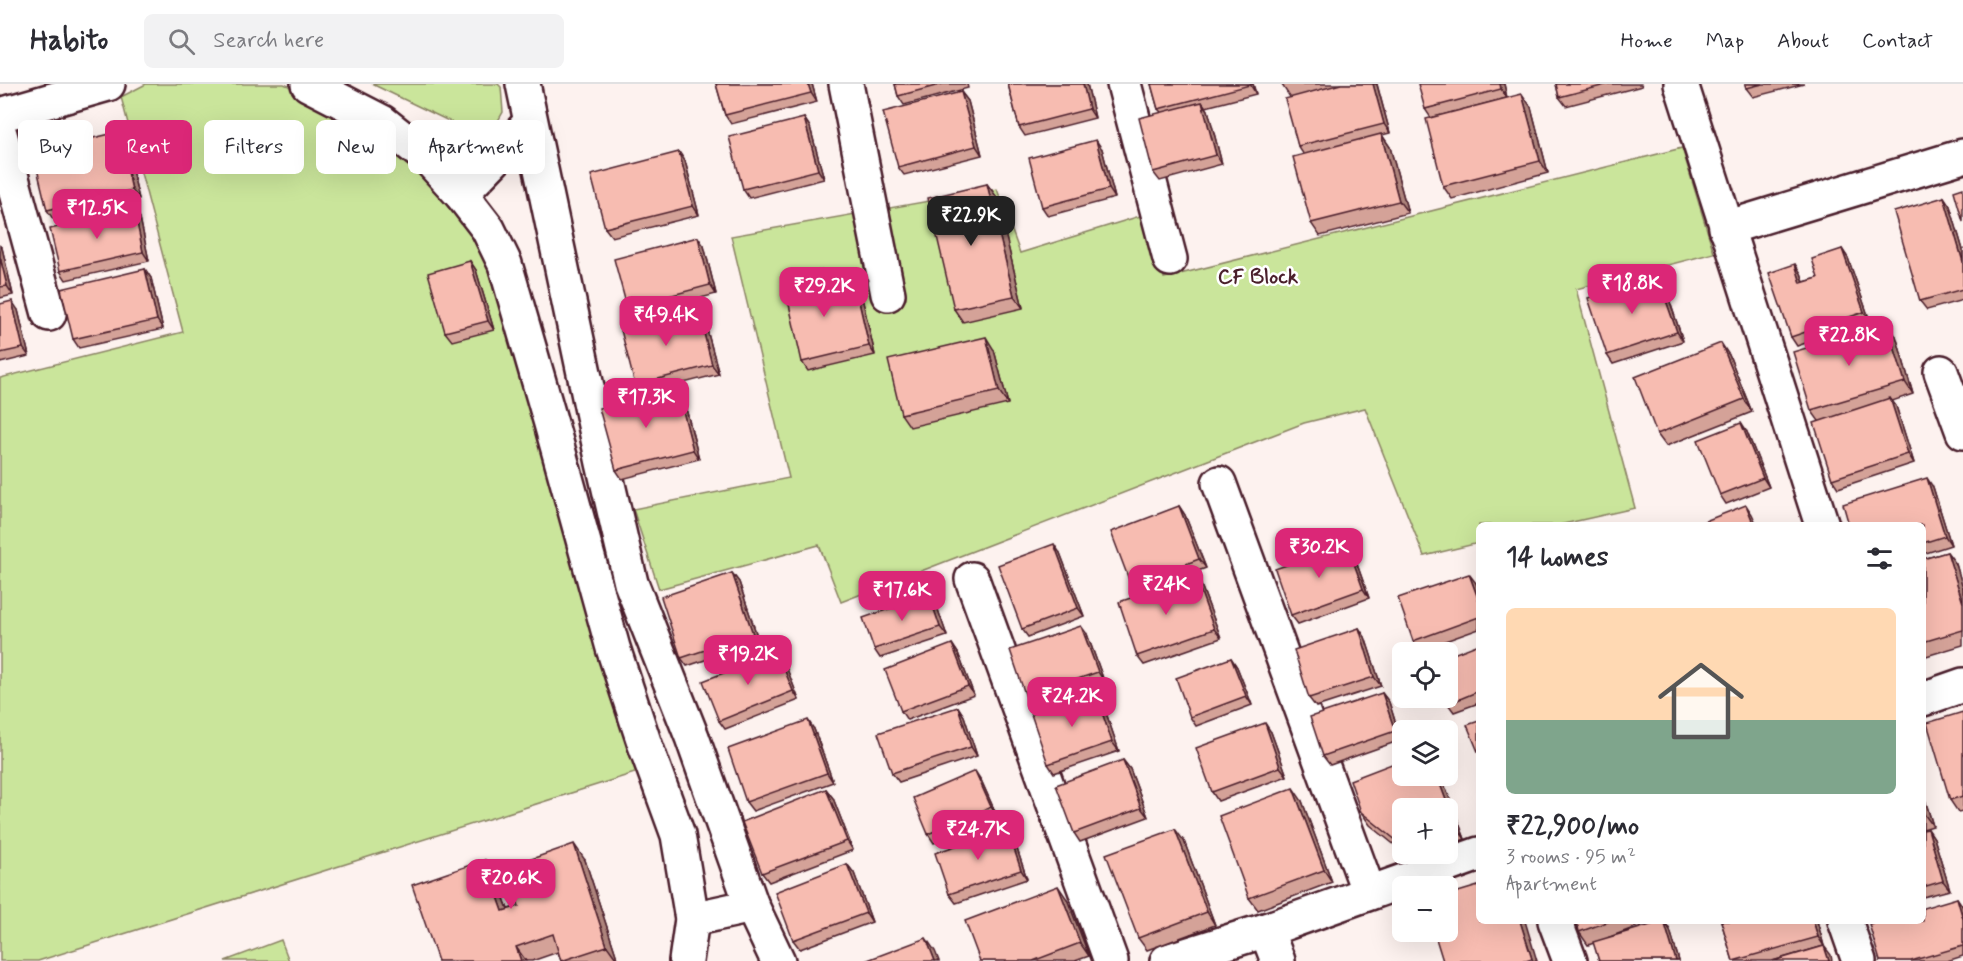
<!DOCTYPE html>
<meta charset="utf-8">
<style>
:root{--surface:#fff;--page:#f2f2f3;--text:#2b2b33;--muted:#7c7c81;--line:#e1e1e2;--accent:#db2777}
body{margin:0;font-family:Mynerve,sans-serif;background:var(--page);color:var(--text);height:100vh;display:flex;flex-direction:column;font-size:22px;white-space:nowrap}
*{box-sizing:border-box;margin:0}
p{font-size:20px;color:var(--muted)}
.icon{flex:none;width:33px;height:33px;fill:none;stroke:currentColor;stroke-width:2;stroke-linecap:round;stroke-linejoin:round}
.map{position:relative;flex:1;overflow:hidden}
.panel{position:absolute;left:1476px;top:438px;width:450px;height:402px;display:flex;flex-direction:column;background:var(--surface);border-radius:9px;box-shadow:0 6px 24px #0002}
.panel>*{flex:none}
.banner{position:absolute;left:18px;top:36px;width:570px;height:54px;display:flex;gap:12px}
.buttons{position:absolute;left:1392px;top:558px;display:grid;gap:12px}
.buttons a{display:grid;place-items:center;width:66px;height:66px;border-radius:9px;background:var(--surface);box-shadow:0 6px 24px #0002;font-size:30px}
.price{position:absolute;translate:-50% -51px;padding:0 14px;border-radius:12px;background:var(--accent);color:#fff;font-size:20px;line-height:39px;filter:drop-shadow(0 2px 3px #0008)}
.price::after{content:'';position:absolute;left:50%;top:36px;width:18px;height:14px;margin-left:-9px;background:inherit;clip-path:polygon(0 0,100% 0,50% 100%)}
.price.current{background:#222;color:#fff}
ul{padding:0;list-style:none}
li{display:grid;align-content:center;gap:12px;height:318px;padding:0 30px}
li+li{border-top:2px solid var(--line)}
li span{display:grid;place-items:center;height:186px;border-radius:9px;color:#555}
li>.icon{margin-inline-start:auto}
span .icon{width:108px;height:108px;fill:#fffc;stroke-width:1}
li b{font-size:26px}
h2{display:flex;justify-content:space-between;align-items:center;height:72px;padding:0 30px;font-size:26px}
.tag{padding:0 21px;border-radius:9px;background:var(--surface);box-shadow:0 6px 24px #0002;font-size:21px;line-height:54px}
.tag.current{background:var(--accent);color:#fff}
header{display:flex;align-items:center;gap:36px;box-sizing:border-box;height:84px;padding:0 30px;background:var(--surface);border-bottom:2px solid var(--line)}
header strong{font-size:28px}
nav{display:flex;gap:33px;margin-inline-start:auto;font-size:21px}
.search{width:420px;height:54px;background:var(--page);display:flex;align-items:center;gap:15px;box-sizing:border-box;padding:0 21px;border-radius:9px;color:var(--muted);font-size:22px}
.map>svg:first-child{display:block}
.green{fill:#cae59b;stroke:#8a8263;stroke-width:1.5}
.lines{fill:none;stroke-linecap:round;stroke-linejoin:round}
.minor-casing{stroke:#4a1f2b;stroke-width:38}
.minor{stroke:#fff;stroke-width:33}
.wall{fill:#d4a298;stroke:#4a1f2b;stroke-width:1.5}
.shaded-wall{fill:#ad847c;stroke:#4a1f2b;stroke-width:1.5}
.building{fill:#f7bcb1;stroke:#4a1f2b;stroke-width:1.5}
.labels{text-anchor:middle;dominant-baseline:central;stroke-width:5;stroke-linejoin:round;paint-order:stroke}
.neighbourhood-label{font-size:21px;font-weight:bold;fill:#4a1f2b;stroke:#fff}
</style>
<header>
<strong>Habito</strong>
<div class="search"><svg class="icon" aria-label="search" viewBox="0 0 24 24"><circle cx="10" cy="10" r="6"/><path d="M15 15l6 6"/></svg>Search here</div>
<nav><a>Home</a><a>Map</a><a>About</a><a>Contact</a></nav>
</header>
<div class="map">
<svg width="1963" height="877" viewBox="0 0 1963 877">
<rect width="100%" height="100%" fill="#fdf2ef"/>
<filter id="ink" filterUnits="userSpaceOnUse"><feTurbulence type="fractalNoise" baseFrequency=".0167" numOctaves="2"/><feDisplacementMap in="SourceGraphic" scale="12" xChannelSelector="R" yChannelSelector="G"/><feConvolveMatrix kernelMatrix="1 2 1 2 8 2 1 2 1" color-interpolation-filters="sRGB"/></filter>
<g filter="url(#ink)">
<g class="green">
<path d="M146 0H284L305 9 382 55 454 119 486 180 641 687 38 877H0V294L183 248 121 13Z"/>
<path d="M372 0H498L501 3 503 28 495 42 476 46 455 40Z"/>
<path d="M1682 64 1714 169 1576 205 1635 424 1559 441H1479V459L1424 472 1365 324 1304 339 841 518 819 461 659 505 633 425 789 394 731 152 997 105 1020 169 1153 128 1164 194Z"/>
<path d="M281 856 289 877H225Z"/>
</g>
<g class="lines">
<g class="minor-casing">
<g id="minor">
<path d="M308 0 382 38 429 75 461 110 488 145 505 180 550 336 613 564 644 658 678 751 692 835 686 877"/>
<path d="M523 0 603 379 631 499 692 653 752 822 778 877"/>
<path d="M846 0 888 210"/>
<path d="M1124 0 1170 175"/>
<path d="M1681 0 1822 441"/>
<path d="M0 31 108 0"/>
<path d="M0 50 49 230"/>
<path d="M461 110 530 39"/>
<path d="M1726 144 1963 72"/>
<path d="M1941 288 1963 348"/>
<path d="M1219 399 1369 809"/>
<path d="M972 495 1111 877"/>
<path d="M1923 615 1963 601"/>
<path d="M692 835 752 822"/>
<path d="M1555 837 1570 877"/>
<path d="M1845 837 1859 877"/>
<path d="M1266 846 1278 877"/>
<path d="M1167 877 1266 846 1479 770"/>
</g>
</g>
<use href="#minor" class="minor"/>
</g>
<g class="wall">
<path d="M716 0H812L817 18 731 40 725 31Z"/>
<path d="M895 0H967L968 4 904 21 898 12Z"/>
<path d="M1008 0H1087L1095 34 1025 52 1019 43Z"/>
<path d="M1151 0H1253L1256 10 1206 23 1208 26 1222 80 1160 97 1153 88 1161 28 1158 25Z"/>
<path d="M1286 0H1377L1390 49 1382 51 1390 63 1408 129 1320 152 1311 139 1304 71 1298 62 1290 13 1282 1Z"/>
<path d="M1504 0 1507 14 1431 34 1425 25Z"/>
<path d="M1556 0H1641L1642 2 1566 22 1559 13Z"/>
<path d="M1745 0H1804L1753 13 1746 4Z"/>
<path d="M961 8 968 17 982 71 904 91 898 83Z"/>
<path d="M1531 23 1548 89 1452 115 1443 102Z"/>
<path d="M804 34 810 43 824 95 749 114 743 105Z"/>
<path d="M119 48 125 57 139 115 53 135 47 126Z"/>
<path d="M1102 65 1115 114 1048 132 1042 123Z"/>
<path d="M679 68 685 77 699 131 612 153 605 144Z"/>
<path d="M987 100 996 112 1023 224 963 238 954 225Z"/>
<path d="M1944 113 1950 122 1963 166V216L1927 226 1920 217Z"/>
<path d="M140 134 149 177 66 196 60 187Z"/>
<path d="M0 162 2 164 13 211 0 214Z"/>
<path d="M704 162 716 210 633 232 627 223Z"/>
<path d="M1842 165 1848 174 1870 237 1797 262 1791 253 1801 189 1804 198 1818 194Z"/>
<path d="M470 177 476 186 494 246 452 257 445 248Z"/>
<path d="M145 185 151 194 163 245 79 264 73 255Z"/>
<path d="M822 186 828 194 833 215 857 209 863 218 875 271 808 287 802 278Z"/>
<path d="M1664 200 1683 257 1613 280 1607 271Z"/>
<path d="M0 220 18 226 29 272 0 279Z"/>
<path d="M698 226 704 235 719 290 641 310 635 301Z"/>
<path d="M1896 252 1913 310 1892 317 1896 322 1914 379 1838 404 1832 395 1819 337 1811 326Z"/>
<path d="M994 266 1008 320 910 343 901 330Z"/>
<path d="M1729 271 1752 328 1666 362 1657 350Z"/>
<path d="M683 313 699 375 622 395 616 386Z"/>
<path d="M1747 348 1769 403 1726 420 1720 411Z"/>
<path d="M1933 403 1951 461 1923 470V441Z"/>
<path d="M1179 422 1185 431 1206 484 1137 510 1131 501Z"/>
<path d="M1947 468 1956 480 1963 504V561L1923 573V475Z"/>
<path d="M1060 469 1084 532 1028 553 1022 545Z"/>
<path d="M1353 469 1369 514 1298 540 1291 531Z"/>
<path d="M732 489 739 498 759 558 687 582 681 574Z"/>
<path d="M1195 492 1201 501 1221 554 1144 581 1137 572Z"/>
<path d="M1476 499 1479 508V545L1420 566 1413 557Z"/>
<path d="M929 511 936 520 947 552 880 574 874 565Z"/>
<path d="M1359 544 1365 553 1381 602 1316 623 1309 614Z"/>
<path d="M1087 550 1104 597 1032 622 1026 613Z"/>
<path d="M952 560 958 569 974 611 907 636 901 627Z"/>
<path d="M1479 560V619L1454 628 1448 620Z"/>
<path d="M777 568 784 577 799 616 725 645 719 637Z"/>
<path d="M1231 574 1237 583 1252 621 1196 642 1190 633Z"/>
<path d="M1382 609 1389 618 1401 656 1330 681 1323 672Z"/>
<path d="M1102 617 1119 667 1054 689 1048 680Z"/>
<path d="M958 623 964 632 977 672 899 698 892 689Z"/>
<path d="M1963 628V727L1958 728 1950 716Z"/>
<path d="M814 645 833 698 753 727 746 718Z"/>
<path d="M1271 648 1287 692 1218 717 1212 708Z"/>
<path d="M1123 676 1130 685 1148 733 1080 758 1074 749Z"/>
<path d="M1402 692H1441L1465 755 1448 762V724H1402V767L1370 741 1361 728Z"/>
<path d="M981 696 997 732 934 759 928 750Z"/>
<path d="M826 705 833 714 853 766 769 798 762 789Z"/>
<path d="M1923 709 1933 742 1923 745Z"/>
<path d="M1302 717 1332 798 1258 826 1249 814Z"/>
<path d="M1007 744 1013 753 1027 795 956 819 949 810Z"/>
<path d="M1928 745 1934 754 1950 806 1923 813V746Z"/>
<path d="M1184 757 1215 841 1147 866 1138 854Z"/>
<path d="M1406 770H1428L1413 775Z"/>
<path d="M485 776 496 792 508 825 519 822 585 776 618 877H561L558 868 532 877H438Z"/>
<path d="M847 780 854 789 872 838 800 865 793 856Z"/>
<path d="M1957 814 1963 823V872L1947 877H1880Z"/>
<path d="M1067 815 1089 872 1075 877H980Z"/>
<path d="M1577 837H1652L1607 854 1664 837 1670 846 1679 877H1599L1594 859 1588 861 1579 848Z"/>
<path d="M1721 837H1817L1824 862 1772 877H1733Z"/>
</g>
<g class="shaded-wall">
<path d="M808 0H812L817 18 811 9Z"/>
<path d="M1083 0H1087L1095 34 1089 25Z"/>
<path d="M1250 0H1253L1256 10Z"/>
<path d="M1373 0H1377V1L1390 49 1384 40Z"/>
<path d="M1500 0H1504L1507 14 1501 5Z"/>
<path d="M961 8 968 17 982 71 976 62Z"/>
<path d="M1522 10 1531 23 1548 89 1540 77Z"/>
<path d="M1202 18 1208 26 1222 80 1216 71Z"/>
<path d="M804 34 810 43 824 95 818 86Z"/>
<path d="M119 48 125 57 139 115 132 106Z"/>
<path d="M1381 50 1390 63 1408 129 1399 117Z"/>
<path d="M1096 56 1102 65 1115 114 1109 105Z"/>
<path d="M679 68 685 77 699 131 693 122Z"/>
<path d="M987 100 996 112 1023 224 1014 212Z"/>
<path d="M1944 113 1950 122 1963 166V178Z"/>
<path d="M134 125 140 134 149 177 143 168Z"/>
<path d="M698 153 704 162 716 210 710 201Z"/>
<path d="M0 162 2 164 13 211 7 202 0 173Z"/>
<path d="M1842 165 1848 174 1870 237 1864 228Z"/>
<path d="M470 177 476 186 494 246 488 237Z"/>
<path d="M1795 180 1801 189 1807 208 1801 199Z"/>
<path d="M145 185 151 194 163 245 157 236Z"/>
<path d="M822 186 828 194 835 225 829 216Z"/>
<path d="M1657 191 1664 200 1683 257 1677 248Z"/>
<path d="M857 209 863 218 875 271 869 262Z"/>
<path d="M12 217 18 226 29 272 23 264Z"/>
<path d="M698 226 704 235 719 290 712 281Z"/>
<path d="M1887 240 1896 252 1913 310 1905 298Z"/>
<path d="M986 253 994 266 1008 320 999 307Z"/>
<path d="M1721 259 1729 271 1752 328 1744 315Z"/>
<path d="M677 304 683 313 699 375 693 366Z"/>
<path d="M1890 314 1896 322 1914 379 1908 370Z"/>
<path d="M1741 339 1747 348 1769 403 1763 394Z"/>
<path d="M1927 394 1933 403 1951 461 1945 452Z"/>
<path d="M1746 421 1752 430 1757 441H1754Z"/>
<path d="M1179 422 1185 431 1206 484 1199 475Z"/>
<path d="M1054 460 1060 469 1084 532 1078 524Z"/>
<path d="M1347 460 1353 469 1369 514 1363 505Z"/>
<path d="M1947 468 1956 480 1963 504V519Z"/>
<path d="M732 489 739 498 759 558 753 550Z"/>
<path d="M1469 490 1476 499 1479 508V517Z"/>
<path d="M1195 492 1201 501 1221 554 1214 545Z"/>
<path d="M929 511 936 520 947 552 940 543Z"/>
<path d="M1081 542 1087 550 1104 597 1098 588Z"/>
<path d="M1359 544 1365 553 1381 602 1374 593Z"/>
<path d="M952 560 958 569 974 611 968 602Z"/>
<path d="M777 568 784 577 799 616 793 607Z"/>
<path d="M1231 574 1237 583 1252 621 1246 612Z"/>
<path d="M1095 608 1102 617 1119 667 1112 658Z"/>
<path d="M1382 609 1389 618 1401 656 1395 647Z"/>
<path d="M958 623 964 632 977 672 971 663Z"/>
<path d="M808 636 814 645 833 698 827 689Z"/>
<path d="M1265 639 1271 648 1287 692 1280 683Z"/>
<path d="M1123 676 1130 685 1148 733 1141 724Z"/>
<path d="M975 687 981 696 997 732 991 723Z"/>
<path d="M1437 692H1441L1465 755 1456 743Z"/>
<path d="M1293 704 1302 717 1332 798 1324 786Z"/>
<path d="M826 705 833 714 853 766 847 757Z"/>
<path d="M1923 709 1933 742 1924 730 1923 726Z"/>
<path d="M1007 744 1013 753 1027 795 1021 786Z"/>
<path d="M1175 745 1184 757 1215 841 1207 828Z"/>
<path d="M1928 745 1934 754 1950 806 1943 797Z"/>
<path d="M574 760 585 776 618 877 607 862Z"/>
<path d="M485 776 496 792 514 842 503 827Z"/>
<path d="M847 780 854 789 872 838 866 829Z"/>
<path d="M1058 802 1067 815 1089 872 1080 859Z"/>
<path d="M1957 814 1963 823V835Z"/>
<path d="M1520 837H1525L1537 877H1533L1532 875Z"/>
<path d="M1664 837 1670 846 1679 877H1676Z"/>
<path d="M1813 837H1817L1824 862 1818 853Z"/>
<path d="M926 854 935 867 939 877H935Z"/>
<path d="M1824 862 1831 871 1832 877H1829Z"/>
<path d="M516 863 526 877H521Z"/>
</g>
<g class="building">
<path d="M716 0H808L811 9 725 31Z"/>
<path d="M895 0H943L898 12Z"/>
<path d="M1008 0H1083L1089 25 1019 43Z"/>
<path d="M1151 0H1250V1L1158 25Z"/>
<path d="M1341 0H1373L1384 40 1298 62 1285 15Z"/>
<path d="M1418 0H1500L1501 5 1425 25Z"/>
<path d="M1556 0H1609L1559 13Z"/>
<path d="M1745 0H1763L1746 4Z"/>
<path d="M961 8 976 62 898 83 883 28Z"/>
<path d="M1522 10 1540 77 1443 102 1426 35Z"/>
<path d="M1202 18 1216 71 1153 88 1139 34Z"/>
<path d="M804 34 818 86 743 105 729 53Z"/>
<path d="M119 48 132 106 47 126 33 68Z"/>
<path d="M1381 50 1399 117 1311 139 1293 73Z"/>
<path d="M1096 56 1109 105 1042 123 1029 74Z"/>
<path d="M679 68 693 122 605 144 591 91Z"/>
<path d="M987 100 1014 212 954 225 928 114Z"/>
<path d="M1963 104V138L1954 107Z"/>
<path d="M1944 113 1963 178V205L1920 217 1894 128Z"/>
<path d="M134 125 143 168 60 187 50 145Z"/>
<path d="M698 153 710 201 627 223 614 175Z"/>
<path d="M1842 165 1864 228 1791 253 1769 189 1795 180 1801 199 1818 194 1812 175Z"/>
<path d="M0 173 7 202 0 203Z"/>
<path d="M470 177 488 237 445 248 428 189Z"/>
<path d="M145 185 157 236 73 255 61 205Z"/>
<path d="M822 186 829 216 857 209 869 262 802 278 783 194Z"/>
<path d="M1657 191 1677 248 1607 271 1588 214Z"/>
<path d="M12 217 23 264 0 269V220Z"/>
<path d="M698 226 712 281 635 301 621 246Z"/>
<path d="M1887 240 1905 298 1811 326 1793 268Z"/>
<path d="M986 253 999 307 901 330 888 276Z"/>
<path d="M1721 259 1744 315 1657 350 1635 293Z"/>
<path d="M677 304 693 366 616 386 599 324Z"/>
<path d="M1890 314 1908 370 1832 395 1814 339Z"/>
<path d="M1741 339 1763 394 1720 411 1698 356Z"/>
<path d="M1927 394 1945 452 1923 459V441H1849L1843 420Z"/>
<path d="M1746 421 1754 441H1695Z"/>
<path d="M1179 422 1199 475 1131 501 1111 448Z"/>
<path d="M1054 460 1078 524 1022 545 998 481Z"/>
<path d="M1347 460 1363 505 1291 531 1275 485Z"/>
<path d="M1947 468 1963 519V546L1923 558V475Z"/>
<path d="M732 489 753 550 681 574 661 513Z"/>
<path d="M1469 490 1479 517V533L1413 557 1398 514Z"/>
<path d="M1195 492 1214 545 1137 572 1119 518Z"/>
<path d="M929 511 940 543 874 565 863 534Z"/>
<path d="M1081 542 1098 588 1026 613 1010 566Z"/>
<path d="M1359 544 1374 593 1309 614 1294 566Z"/>
<path d="M952 560 968 602 901 627 885 586Z"/>
<path d="M1479 560V607L1448 620 1445 614H1448V572Z"/>
<path d="M777 568 793 607 719 637 703 597Z"/>
<path d="M1231 574 1246 612 1190 633 1176 594Z"/>
<path d="M1095 608 1112 658 1048 680 1031 630Z"/>
<path d="M1382 609 1395 647 1323 672 1310 633Z"/>
<path d="M958 623 971 663 892 689 878 649Z"/>
<path d="M1963 628V712L1950 716 1927 639Z"/>
<path d="M808 636 827 689 746 718 728 665Z"/>
<path d="M1479 637V670L1467 641Z"/>
<path d="M1265 639 1280 683 1212 708 1196 664Z"/>
<path d="M1123 676 1141 724 1074 749 1056 701Z"/>
<path d="M1402 676V692H1437L1456 743 1448 746V724H1402V761L1361 728 1350 696Z"/>
<path d="M975 687 991 723 928 750 913 714Z"/>
<path d="M1293 704 1324 786 1249 814 1219 732Z"/>
<path d="M826 705 847 757 762 789 742 738Z"/>
<path d="M1007 744 1021 786 949 810 935 769Z"/>
<path d="M1175 745 1207 828 1138 854 1106 770Z"/>
<path d="M1928 745 1943 797 1923 803V746Z"/>
<path d="M574 760 607 862 561 877 553 850 516 863 521 877H438L412 801 485 776 503 827 519 822 506 784Z"/>
<path d="M847 780 866 829 793 856 775 808Z"/>
<path d="M1058 802 1080 859 1033 877H980L965 837Z"/>
<path d="M1478 802 1479 806V837H1520L1532 875 1526 877H1443L1434 848H1448V811Z"/>
<path d="M1957 814 1963 835V862L1911 877H1880L1869 840 1880 837H1923V824Z"/>
<path d="M1577 837H1610L1579 848Z"/>
<path d="M1664 837 1676 877H1599L1593 858Z"/>
<path d="M1721 837H1813L1818 853 1733 877Z"/>
<path d="M926 854 935 877H865Z"/>
<path d="M1824 862 1829 877H1773Z"/>
</g>
</g>
<g class="labels">
<g class="neighbourhood-label">
<text x="1258" y="193">CF Block</text>
</g>
</g>
</svg>
<div class="buttons">
<a><svg class="icon" aria-label="locate" viewBox="0 0 24 24"><circle cx="12" cy="12" r="6"/><path d="M12 2v4M12 18v4M2 12h4M18 12h4"/></svg></a>
<a><svg class="icon" aria-label="layers" viewBox="0 0 24 24"><path d="M12 4l9 5-9 5-9-5zM3 14l9 5 9-5"/></svg></a>
<a>+</a>
<a>−</a>
</div>
<b class="price" style="left:97px;top:156px">₹12.5K</b>
<b class="price current" style="left:971px;top:163px">₹22.9K</b>
<b class="price" style="left:1632px;top:231px">₹18.8K</b>
<b class="price" style="left:824px;top:234px">₹29.2K</b>
<b class="price" style="left:666px;top:263px">₹49.4K</b>
<b class="price" style="left:1849px;top:283px">₹22.8K</b>
<b class="price" style="left:646px;top:345px">₹17.3K</b>
<b class="price" style="left:1319px;top:495px">₹30.2K</b>
<b class="price" style="left:1166px;top:532px">₹24K</b>
<b class="price" style="left:902px;top:538px">₹17.6K</b>
<b class="price" style="left:748px;top:602px">₹19.2K</b>
<b class="price" style="left:1072px;top:644px">₹24.2K</b>
<b class="price" style="left:978px;top:777px">₹24.7K</b>
<b class="price" style="left:511px;top:826px">₹20.6K</b>
<div class="banner">
<a class="tag">Buy</a>
<a class="tag current">Rent</a>
<a class="tag">Filters</a>
<a class="tag">New</a>
<a class="tag">Apartment</a>
</div>
<section class="panel">
<h2>14 homes<svg class="icon" aria-label="filters" viewBox="0 0 24 24"><path d="M4 7h16M4 17h16"/><circle cx="9" cy="7" r="2"/><circle cx="15" cy="17" r="2"/></svg></h2>
<ul>
<li><span style="background:linear-gradient(#ffd9b3 60%,#7fa58c 0)"><svg class="icon" aria-label="home" viewBox="0 0 24 24"><path d="M3 11l9-7 9 7M6 9v11h12V9"/></svg></span><div><b>₹22,900/mo</b><p>3 rooms · 95 m²</p><p>Apartment</p></div></li>
</ul>
</section>
</div>
